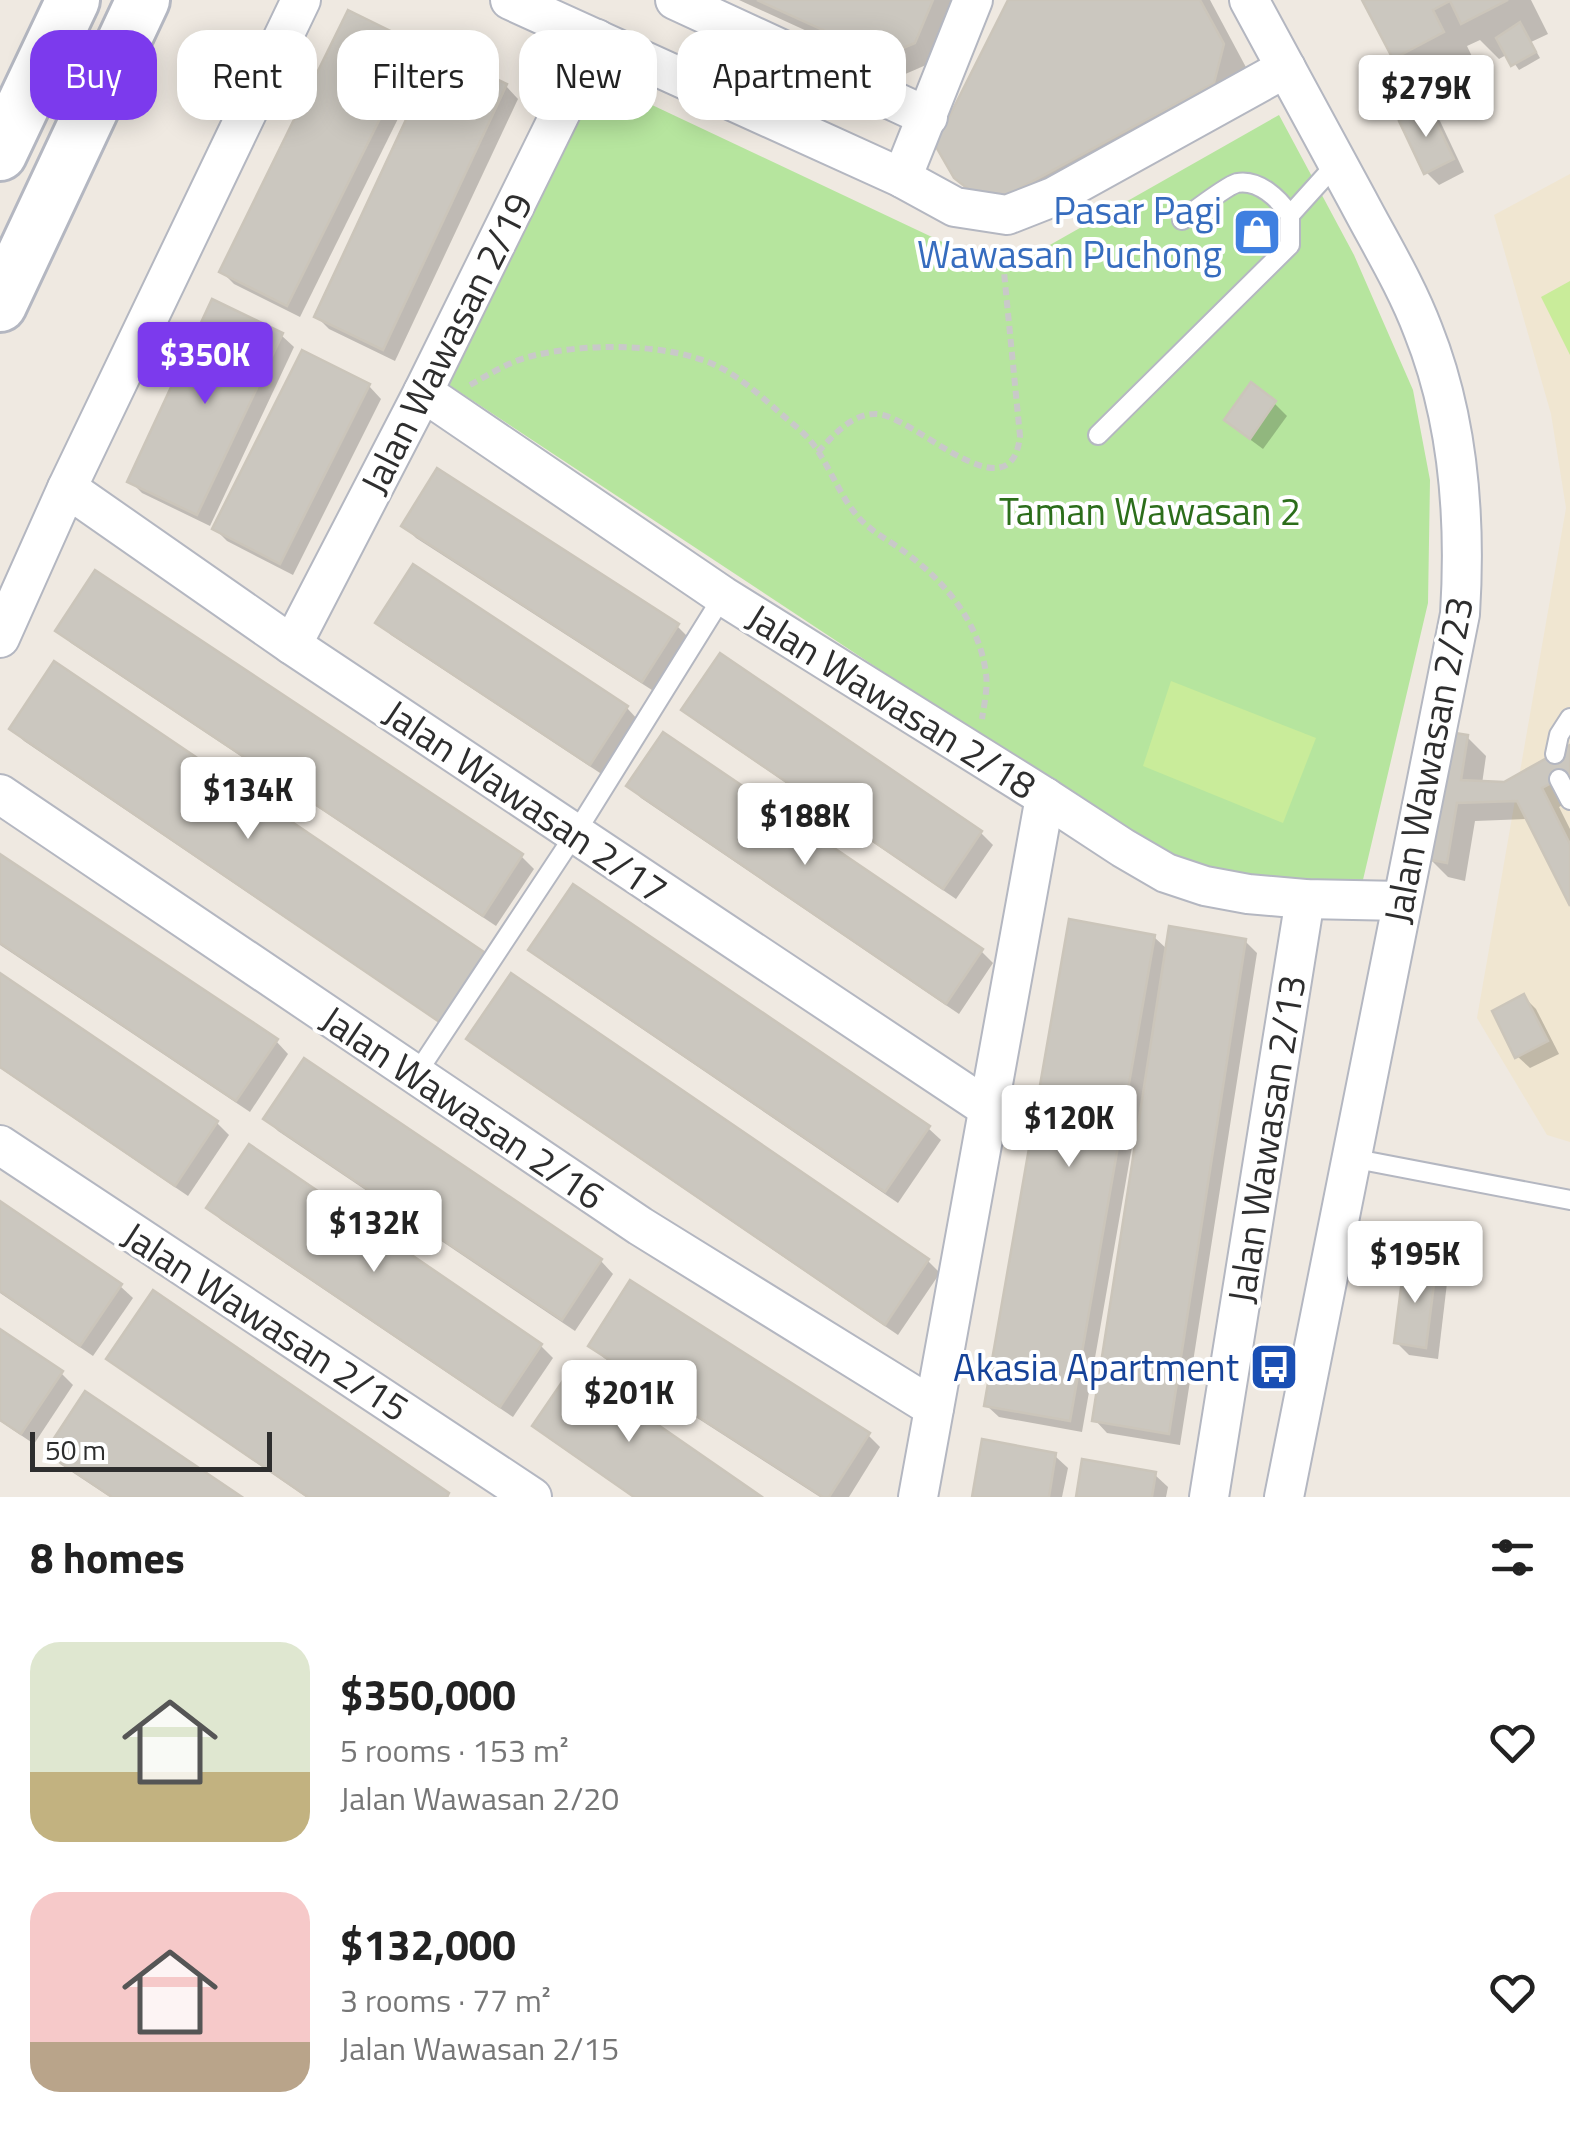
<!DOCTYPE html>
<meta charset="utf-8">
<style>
:root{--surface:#fff;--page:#f6f6f6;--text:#222;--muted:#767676;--accent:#7c3aed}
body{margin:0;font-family:"Titillium Web",sans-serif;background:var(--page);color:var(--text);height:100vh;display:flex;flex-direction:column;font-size:38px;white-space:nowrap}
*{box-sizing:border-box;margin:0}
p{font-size:32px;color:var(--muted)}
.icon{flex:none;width:55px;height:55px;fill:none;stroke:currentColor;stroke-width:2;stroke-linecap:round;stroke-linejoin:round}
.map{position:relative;height:1497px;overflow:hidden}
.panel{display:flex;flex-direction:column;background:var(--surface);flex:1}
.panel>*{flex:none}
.hud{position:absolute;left:30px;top:30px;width:1000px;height:90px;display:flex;gap:20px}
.scale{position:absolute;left:30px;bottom:25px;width:242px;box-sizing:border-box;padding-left:10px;border:5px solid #2e2e2e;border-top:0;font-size:28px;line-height:35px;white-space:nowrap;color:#2e2e2e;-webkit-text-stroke:8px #fff;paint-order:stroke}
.price{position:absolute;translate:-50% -85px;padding:0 22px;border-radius:10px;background:#fff;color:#222;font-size:32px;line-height:65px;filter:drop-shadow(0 2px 5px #0008)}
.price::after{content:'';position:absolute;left:50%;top:60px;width:30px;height:22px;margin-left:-15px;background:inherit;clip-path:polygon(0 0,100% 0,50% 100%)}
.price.current{background:var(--accent);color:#fff}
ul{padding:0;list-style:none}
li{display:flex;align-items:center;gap:30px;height:250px;padding:0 30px}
li span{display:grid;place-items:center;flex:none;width:280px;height:200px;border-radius:30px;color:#555}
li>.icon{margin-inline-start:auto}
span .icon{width:120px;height:120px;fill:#fffc;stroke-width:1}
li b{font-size:42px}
h2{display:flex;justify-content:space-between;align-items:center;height:120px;padding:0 30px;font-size:42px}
.chip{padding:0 35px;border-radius:30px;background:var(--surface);box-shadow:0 5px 25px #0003;font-size:35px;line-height:90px}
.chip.current{background:var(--accent);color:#fff}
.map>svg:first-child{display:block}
.education{fill:#f0e6d1}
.green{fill:#b6e59e}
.pitch{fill:#c9ec9a}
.shadow{fill:#0003}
.building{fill:#cbc7bf;stroke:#cbc5ba;stroke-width:2.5}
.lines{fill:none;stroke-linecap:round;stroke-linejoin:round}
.service-casing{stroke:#b4b7c1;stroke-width:22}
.minor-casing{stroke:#b4b7c1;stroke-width:42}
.secondary-casing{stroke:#b4b7c1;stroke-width:58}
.path{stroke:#c9c9c9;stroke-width:6;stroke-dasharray:8 5;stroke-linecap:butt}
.service{stroke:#fff;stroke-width:18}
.minor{stroke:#fff;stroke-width:38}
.secondary{stroke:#fff;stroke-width:52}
.labels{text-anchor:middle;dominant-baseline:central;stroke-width:8;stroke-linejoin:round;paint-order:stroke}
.shop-label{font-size:38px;fill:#366cbe;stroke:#fff;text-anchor:end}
.street-label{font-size:38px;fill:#2e2e2e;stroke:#fff}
.park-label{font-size:38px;fill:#2c6e1b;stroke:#fff}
.transit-label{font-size:38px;fill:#164399;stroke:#fff;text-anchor:end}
</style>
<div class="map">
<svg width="1570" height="1497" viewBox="0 0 1570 1497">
<rect width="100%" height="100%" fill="#efe9e1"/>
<path class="education" d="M1570 174V1142L1547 1135 1477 1018 1566 508 1551 414 1494 215Z"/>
<path class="green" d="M599 80 1004 271 1279 115 1354 255 1413 390 1430 480 1428 603 1362 884 1250 885 1171 862 449 385Z"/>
<g class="pitch">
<path d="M1570 281V355L1541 297Z"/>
<path d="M1171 681 1316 738 1283 823 1143 766Z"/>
</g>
<g class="shadow">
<path d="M739 0H960L933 62 903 75Z"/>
<path d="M1011 0H1210L1248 71 1035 218 982 203 956 177Z"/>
<path d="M1365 0H1531L1548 34 1531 42 1540 58 1519 70 1508 54 1499 59 1480 40 1467 46 1478 69 1431 94 1395 57Z"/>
<path d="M415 46 428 58 300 317 234 284 222 272Z"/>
<path d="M506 86 518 99 395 361 329 329 317 317Z"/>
<path d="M1428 109 1440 121 1464 172 1439 185 1426 172Z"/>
<path d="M281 335 294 347 210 526 142 493 130 481Z"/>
<path d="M369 386 381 399 293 575 227 541 215 529Z"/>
<path d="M1274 403 1287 416 1263 449 1240 432 1227 420Z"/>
<path d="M404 526 677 626 690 639 655 692 416 538Z"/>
<path d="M414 568 627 708 639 721 603 775 391 635 378 623Z"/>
<path d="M58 631 521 856 534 869 496 926 71 643Z"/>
<path d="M685 710 981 833 993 845 956 899 697 722Z"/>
<path d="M12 729 486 956 498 968 455 1033 24 741Z"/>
<path d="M1467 737 1486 756 1482 784 1504 785 1570 748V801L1559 807 1570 829V901L1529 819 1475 821 1465 881 1448 877 1429 858Z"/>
<path d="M629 786 981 951 993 963 959 1014 641 798Z"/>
<path d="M0 857 276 1041 288 1054 250 1112 0 945Z"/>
<path d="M1154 937 1168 950 1245 941 1257 953 1180 1445 1107 1433 1095 1420 1139 1135H1134L1082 1432 999 1417 986 1405Z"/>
<path d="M532 950 928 1128 941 1140 898 1203 544 962Z"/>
<path d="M0 976 217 1123 229 1135 188 1196 0 1068Z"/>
<path d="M1524 997 1536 1009 1559 1054 1530 1068 1517 1056Z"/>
<path d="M469 1038 928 1261 940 1273 898 1335 482 1051Z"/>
<path d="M304 1062 601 1261 613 1274 575 1331 278 1131 266 1119Z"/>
<path d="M0 1204 120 1286 133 1298 93 1356 0 1293Z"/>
<path d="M209 1208 541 1346 553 1358 513 1417 221 1220Z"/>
<path d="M1435 1270 1447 1283 1438 1359 1409 1355 1396 1342Z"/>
<path d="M153 1294 449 1497H306L122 1370 109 1358Z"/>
<path d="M0 1332 61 1373 73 1385 34 1444 0 1421Z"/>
<path d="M591 1345 868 1435 880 1447 849 1497H820L604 1358Z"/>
<path d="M535 1426 758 1497H633L548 1438Z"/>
<path d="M48 1451 238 1497H110L60 1464Z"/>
<path d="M1055 1456 1068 1468 1062 1497H974Z"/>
<path d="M1155 1475 1168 1487 1166 1497H1079Z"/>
</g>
<g class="building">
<path d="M757 0H933L915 43 882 57Z"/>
<path d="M1008 0H1200L1224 44 1214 83 1009 194 984 197 968 189 954 178 935 145Z"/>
<path d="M1362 0H1508L1461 24 1450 1 1433 10 1444 32 1393 59Z"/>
<path d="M348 10 417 44 287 306 219 272Z"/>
<path d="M1520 22 1536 52 1511 66 1496 38Z"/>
<path d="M438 51 507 84 383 350 314 317Z"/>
<path d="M1428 105 1454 159 1424 174 1399 121Z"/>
<path d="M212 299 283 333 197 515 127 482Z"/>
<path d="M302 350 370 384 280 564 212 529Z"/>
<path d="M1251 382 1276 401 1250 439 1224 420Z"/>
<path d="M437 468 679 624 642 682 401 526Z"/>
<path d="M413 564 628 706 590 765 375 623Z"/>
<path d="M95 570 523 854 483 916 55 631Z"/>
<path d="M720 653 982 831 943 889 681 710Z"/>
<path d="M54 661 487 954 441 1023 9 729Z"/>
<path d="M663 732 983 949 946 1004 626 786Z"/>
<path d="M1449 732 1468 735 1461 780 1504 782 1570 745V784L1565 776 1542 788 1570 844V906L1517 801 1457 803 1447 863 1426 859Z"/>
<path d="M0 854 278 1039 236 1101 0 943Z"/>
<path d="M573 884 930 1126 885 1192 528 950Z"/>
<path d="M1069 919 1155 935 1070 1421 984 1406Z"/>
<path d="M1169 926 1246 939 1169 1434 1092 1421Z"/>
<path d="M0 973 218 1121 175 1186 0 1067Z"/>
<path d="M511 973 929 1259 885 1325 466 1039Z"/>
<path d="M1524 994 1548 1041 1515 1058 1492 1011Z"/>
<path d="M304 1058 602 1259 562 1320 263 1119Z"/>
<path d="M249 1144 542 1344 500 1407 206 1208Z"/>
<path d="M0 1201 122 1284 80 1346 0 1291Z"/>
<path d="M1404 1264 1436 1268 1426 1348 1394 1343Z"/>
<path d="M630 1280 870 1433 829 1497H823L588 1346Z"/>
<path d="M153 1290 449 1493 447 1497H308L106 1359Z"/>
<path d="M0 1329 63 1371 21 1434 0 1420Z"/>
<path d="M573 1366 762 1497H634L532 1426Z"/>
<path d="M85 1391 242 1497H112L45 1452Z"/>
<path d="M982 1439 1056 1453 1049 1497H972Z"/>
<path d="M1082 1459 1156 1472 1152 1497H1076Z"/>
</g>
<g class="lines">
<g class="service-casing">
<g id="service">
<path d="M1182 220C1193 212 1226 186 1237 183 1259 179 1279 199 1290 215"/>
<path d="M1098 435 1290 245V215L1337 163"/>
<path d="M1555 754 1559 735 1570 718"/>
<path d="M1559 779 1570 800"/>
<path d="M415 1076 575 834 723 596"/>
<path d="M1351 1158 1570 1200"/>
</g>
</g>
<g class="minor-casing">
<g id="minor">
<path d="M510 0 902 178 955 207 1007 215 1053 197 1286 68"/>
<path d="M675 0 928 117"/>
<path d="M1249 0C1285 67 1321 134 1358 201 1380 243 1406 285 1423 330 1459 420 1466 519 1460 614L1284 1497"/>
<path d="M902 178 973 0"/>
<path d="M423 392 723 596 1045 797 1123 848 1166 873 1205 886 1248 894 1305 899 1402 901"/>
<path d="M67 488 292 645 989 1109"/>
<path d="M0 638 67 488 301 0"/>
<path d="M292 645 423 392 597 39"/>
<path d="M0 794 640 1226 934 1408"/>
<path d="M0 1145 532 1497"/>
<path d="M918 1497 1045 797"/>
<path d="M1209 1497 1305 899"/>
</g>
</g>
<g class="secondary-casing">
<g id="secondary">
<path d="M0 154 73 0"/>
<path d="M0 305 143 0"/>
</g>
</g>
<g class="path">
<path d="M470 385C490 374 510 361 532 356 584 343 670 342 719 367 741 378 761 396 779 412 790 422 804 432 813 444 831 468 840 498 861 520 877 536 893 542 910 556 948 585 980 625 986 674 988 688 984 705 982 719"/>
<path d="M818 452C833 436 851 414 875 414 911 412 1011 520 1020 436L1004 272"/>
</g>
<use href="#service" class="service"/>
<use href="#minor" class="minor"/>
<use href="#secondary" class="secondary"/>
</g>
<defs>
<g id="shop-square" transform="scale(2.5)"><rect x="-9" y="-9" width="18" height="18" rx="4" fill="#3f7fe0" stroke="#fff"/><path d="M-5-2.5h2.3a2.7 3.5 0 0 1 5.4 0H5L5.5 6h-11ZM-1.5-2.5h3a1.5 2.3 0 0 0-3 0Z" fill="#fff"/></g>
<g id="bus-square" transform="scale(2.5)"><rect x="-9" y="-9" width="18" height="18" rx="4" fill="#1a4fb4" stroke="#fff"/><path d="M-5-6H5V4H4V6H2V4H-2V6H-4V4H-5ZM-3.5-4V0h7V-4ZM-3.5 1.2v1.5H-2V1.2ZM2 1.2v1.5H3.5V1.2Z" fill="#fff"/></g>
</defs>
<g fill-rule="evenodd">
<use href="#shop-square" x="1257" y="232"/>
<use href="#bus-square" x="1274" y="1367"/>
</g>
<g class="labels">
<g class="shop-label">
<text x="1222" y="210">Pasar Pagi<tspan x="1222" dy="44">Wawasan Puchong</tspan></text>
</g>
<g class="street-label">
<text transform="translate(446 343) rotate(-63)">Jalan Wawasan 2/19</text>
<text transform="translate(892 701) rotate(32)">Jalan Wawasan 2/18</text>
<text transform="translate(1428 760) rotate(-79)">Jalan Wawasan 2/23</text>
<text transform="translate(526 801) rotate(34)">Jalan Wawasan 2/17</text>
<text transform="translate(463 1107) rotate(34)">Jalan Wawasan 2/16</text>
<text transform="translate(1266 1139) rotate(-81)">Jalan Wawasan 2/13</text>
<text transform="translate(266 1321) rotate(33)">Jalan Wawasan 2/15</text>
</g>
<g class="park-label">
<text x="1150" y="511">Taman Wawasan 2</text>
</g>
<g class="transit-label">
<text x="1239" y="1367">Akasia Apartment</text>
</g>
</g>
</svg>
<div class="scale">50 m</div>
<b class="price" style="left:1426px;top:140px">$279K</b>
<b class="price current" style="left:205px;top:407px">$350K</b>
<b class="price" style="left:248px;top:842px">$134K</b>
<b class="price" style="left:805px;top:868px">$188K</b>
<b class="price" style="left:1069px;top:1170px">$120K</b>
<b class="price" style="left:374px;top:1275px">$132K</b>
<b class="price" style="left:1415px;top:1306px">$195K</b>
<b class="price" style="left:629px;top:1445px">$201K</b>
<div class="hud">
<a class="chip current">Buy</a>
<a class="chip">Rent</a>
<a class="chip">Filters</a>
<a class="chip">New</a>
<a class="chip">Apartment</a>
</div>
</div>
<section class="panel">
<h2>8 homes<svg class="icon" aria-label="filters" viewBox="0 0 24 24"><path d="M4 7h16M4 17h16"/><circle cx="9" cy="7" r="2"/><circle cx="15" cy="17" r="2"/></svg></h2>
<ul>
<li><span style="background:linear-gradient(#dfe7d0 65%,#c2b280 0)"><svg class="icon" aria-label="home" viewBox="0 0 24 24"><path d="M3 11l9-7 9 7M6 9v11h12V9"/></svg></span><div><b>$350,000</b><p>5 rooms · 153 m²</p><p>Jalan Wawasan 2/20</p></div><svg class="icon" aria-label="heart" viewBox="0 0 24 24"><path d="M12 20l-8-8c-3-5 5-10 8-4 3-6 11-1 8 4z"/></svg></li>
<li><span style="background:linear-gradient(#f6c9c9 75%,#b9a48a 0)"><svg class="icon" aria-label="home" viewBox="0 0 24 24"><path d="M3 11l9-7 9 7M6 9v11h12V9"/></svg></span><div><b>$132,000</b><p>3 rooms · 77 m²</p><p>Jalan Wawasan 2/15</p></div><svg class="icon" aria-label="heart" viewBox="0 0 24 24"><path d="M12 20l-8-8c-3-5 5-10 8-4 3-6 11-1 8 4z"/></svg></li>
</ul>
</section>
